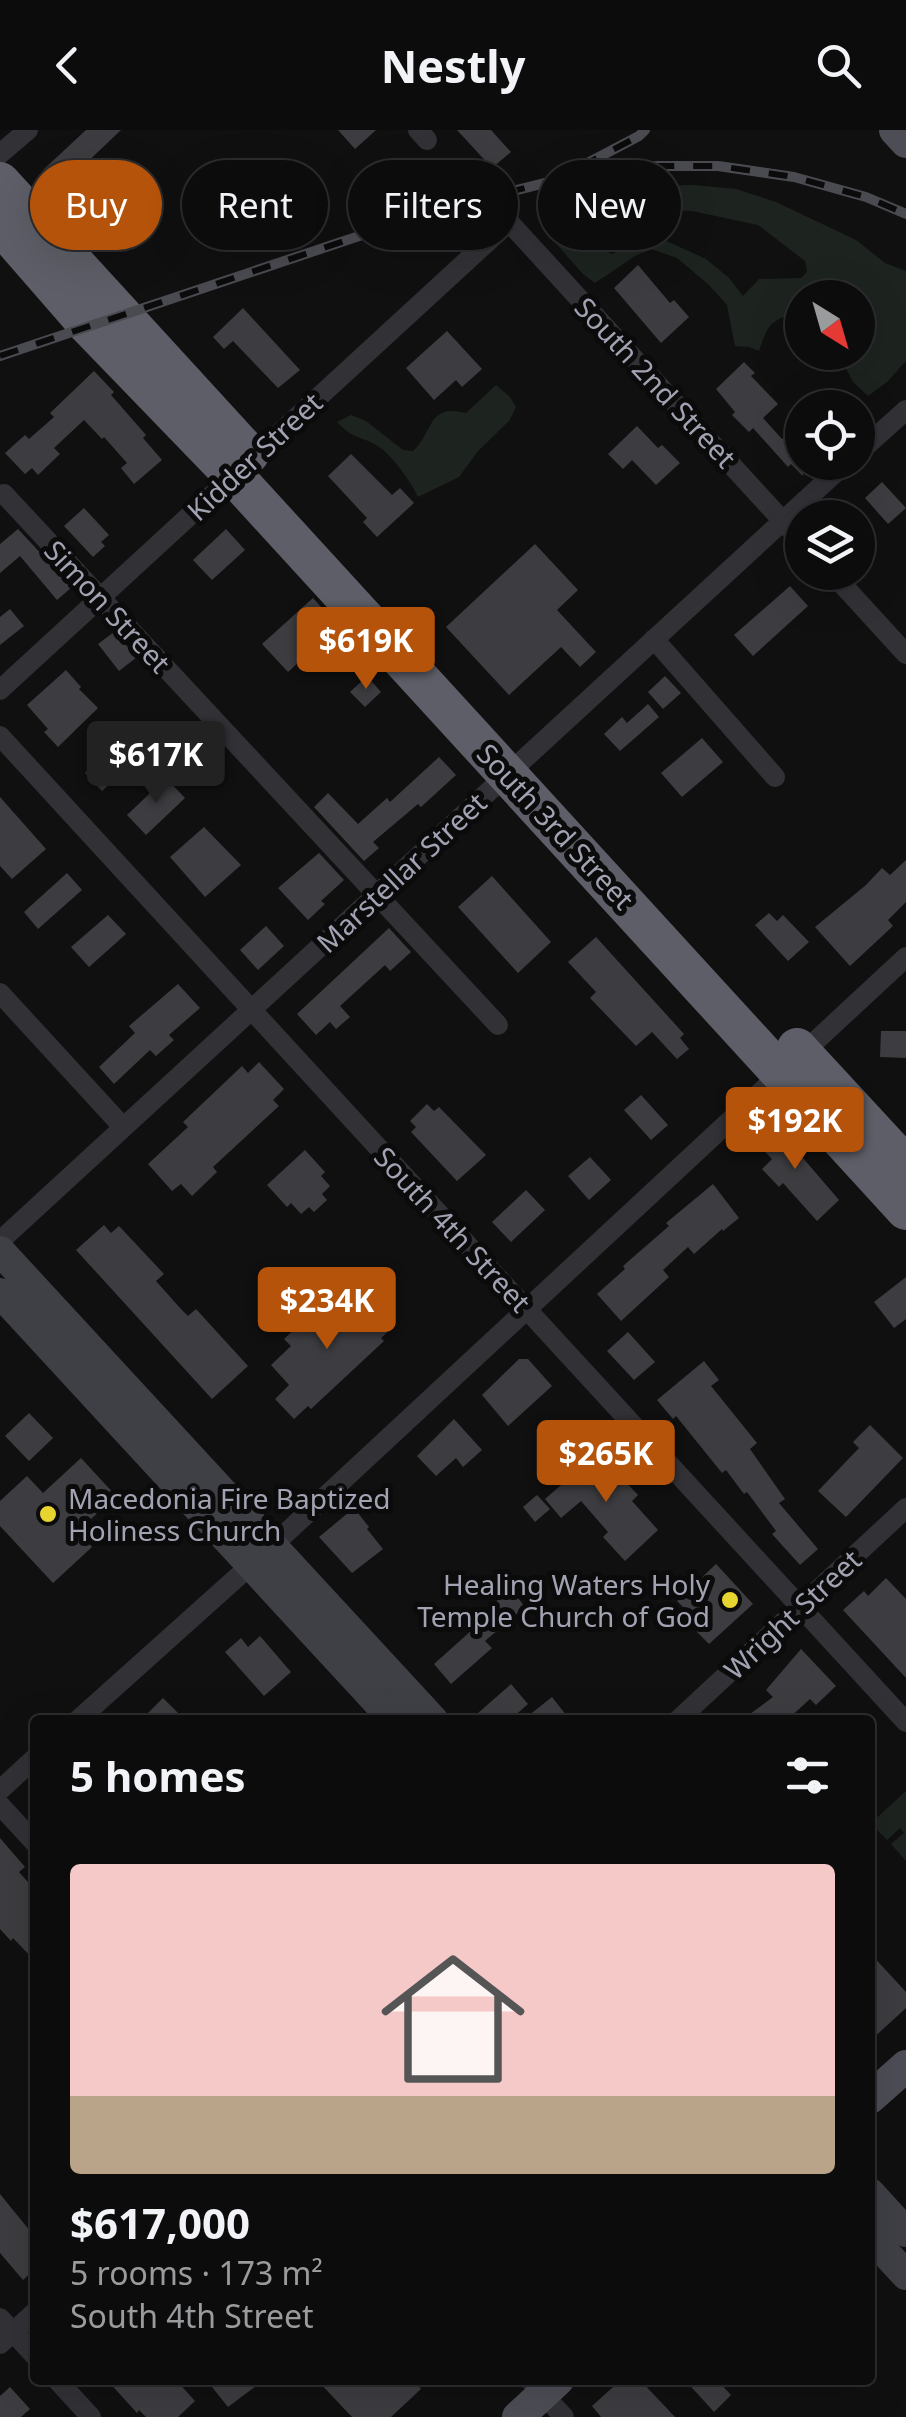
<!DOCTYPE html>
<meta charset="utf-8">
<style>
:root{--surface:#0c0c0d;--page:#151516;--text:#f1f3f6;--muted:#9a9b9d;--line:#2c2c2e;--accent:#b45309}
body{margin:0;font-family:"Noto Sans",sans-serif;background:var(--page);color:var(--text);height:100vh;display:flex;flex-direction:column;font-size:38px;white-space:nowrap}
*{box-sizing:border-box;margin:0}
p{font-size:32px;color:var(--muted)}
.icon{flex:none;width:55px;height:55px;fill:none;stroke:currentColor;stroke-width:2;stroke-linecap:round;stroke-linejoin:round}
.map{position:relative;flex:1;overflow:hidden}
.drawer{position:absolute;left:30px;top:1585px;width:845px;height:670px;display:flex;flex-direction:column;background:var(--surface);border-radius:10px;box-shadow:0 10px 40px #0002,0 0 0 2px var(--line)}
.drawer>*{flex:none}
.top-card{position:absolute;left:30px;top:30px;width:848px;height:90px;display:flex;gap:20px}
.needle{width:65px;rotate:143deg}
.controls{position:absolute;left:785px;top:150px;display:grid;gap:20px}
.controls a{display:grid;place-items:center;width:90px;height:90px;border-radius:50%;background:var(--surface);box-shadow:0 10px 40px #0002,0 0 0 2px var(--line);font-size:50px}
.price{position:absolute;translate:-50% -85px;padding:0 22px;border-radius:10px;background:var(--accent);color:#fff;font-size:32px;line-height:65px;filter:drop-shadow(0 2px 5px #0008)}
.price::after{content:'';position:absolute;left:50%;top:60px;width:30px;height:22px;margin-left:-15px;background:inherit;clip-path:polygon(0 0,100% 0,50% 100%)}
.price.current{background:#222;color:#fff}
ul{padding:0;list-style:none}
li{display:grid;align-content:center;gap:20px;height:530px;padding:0 40px}
li span{display:grid;place-items:center;height:310px;border-radius:10px;color:#555}
li>.icon{margin-inline-start:auto}
span .icon{width:180px;height:180px;fill:#fffc;stroke-width:1}
li b{font-size:42px}
h2{display:flex;justify-content:space-between;align-items:center;height:120px;padding:0 40px;font-size:42px}
.chip{padding:0 35px;border-radius:45px;background:var(--surface);box-shadow:0 10px 40px #0002,0 0 0 2px var(--line);font-size:35px;line-height:90px}
.chip.current{background:var(--accent);color:#fff}
header{display:flex;justify-content:space-between;align-items:center;height:130px;padding:0 40px;background:var(--surface);font-size:45px;font-weight:700}
.map>svg:first-child{display:block}
.green{fill:#1d241f;fill-rule:evenodd}
.building{fill:#3d3d41}
.lines{fill:none;stroke-linecap:round;stroke-linejoin:round}
.street{stroke:#323136;stroke-width:20}
.secondary{stroke:#3f3f46;stroke-width:30}
.primary{stroke:#4d4d55;stroke-width:32}
.highway{stroke:#5d5e67;stroke-width:40}
.rail-casing{stroke:#4a4a51;stroke-width:10}
.rail{stroke:#0b0b0c;stroke-width:6;stroke-dasharray:19;stroke-linecap:butt}
.poi-dot{fill:#e8d431;stroke:#0b0b0c;stroke-width:4}
.labels{text-anchor:middle;dominant-baseline:central;stroke-width:10;stroke-linejoin:round;paint-order:stroke}
.street-label{font-size:28px;fill:#a2a3b2;stroke:#0b0b0c}
.poi-label{font-size:28px;fill:#a2a3b2;stroke:#0b0b0c;text-anchor:start}
</style>
<header><svg class="icon" aria-label="back" viewBox="0 0 24 24"><path d="M15 5l-7 7 7 7"/></svg>Nestly<svg class="icon" aria-label="search" viewBox="0 0 24 24"><circle cx="10" cy="10" r="6"/><path d="M15 15l6 6"/></svg></header>
<div class="map">
<svg width="906" height="2287" viewBox="0 0 906 2287">
<rect width="100%" height="100%" fill="#101011"/>
<g class="green">
<path d="M694 55 736 59 776 72 856 110 885 133 906 141V231L887 252 868 266 853 252 843 233 845 223 858 222V168H802V195L787 186C767 192 766 202 759 221L749 217 735 216 727 175 708 154 677 128 651 119 635 126 595 153 583 144 545 101 541 82 557 74 626 56ZM612 75 659 80 692 81 758 95 805 131 807 142 801 148 759 149 743 166 729 148 706 129 660 108 631 115 612 124 572 108 561 91 571 82Z"/>
<path d="M496 255 510 267 516 277 509 291 478 321 459 347 418 367C411 352 392 325 378 316 360 305 355 311 337 292L351 285 366 291 403 320 413 321C434 302 427 273 466 283Z"/>
<path d="M906 1661V1731L891 1714 904 1703 900 1698 887 1710 871 1693Z"/>
</g>
<g class="building">
<path d="M86 0H121L60 58 43 40Z"/>
<path d="M338 0H376L355 19Z"/>
<path d="M457 0H491L511 22 492 38Z"/>
<path d="M638 135 670 173 674 170 689 187 661 213 614 158Z"/>
<path d="M243 178 300 240 278 258 233 211 224 219 213 207Z"/>
<path d="M447 201 482 239 462 257 456 250 434 270 406 238Z"/>
<path d="M744 232 755 243 751 246 778 274 763 288 782 309 789 303 802 318 803 346 791 334 788 337 753 298 749 302 732 285 735 282 716 259Z"/>
<path d="M94 241 114 262 111 265 146 305 143 308 162 330 134 354 121 338 127 333 104 307 102 309 84 290 54 318 60 324 38 345 32 338 25 344 5 323 25 305 29 309 54 287 50 283Z"/>
<path d="M637 296 658 318 662 315 680 333 656 355 632 330 623 339 608 324Z"/>
<path d="M351 324 392 365 400 358 414 373 377 407 363 392 367 388 328 346Z"/>
<path d="M882 352 906 378 888 394 865 368Z"/>
<path d="M84 378 109 405 101 412 105 416 93 427 64 396Z"/>
<path d="M18 399 72 457 57 470 20 426 0 443V414Z"/>
<path d="M226 399 245 420 212 450 193 430Z"/>
<path d="M535 414 578 460 557 480 596 522 580 537 561 517 509 565 446 497Z"/>
<path d="M790 456 808 476 753 526 734 505Z"/>
<path d="M313 468 338 496 288 542 262 514Z"/>
<path d="M10 479 24 496 0 515V487Z"/>
<path d="M114 502 137 527 119 541 98 514Z"/>
<path d="M66 540 81 557 79 559 98 578 58 617 44 602 48 599 27 575Z"/>
<path d="M367 546 381 562 365 577 350 562Z"/>
<path d="M665 546 681 563 663 579 648 562Z"/>
<path d="M648 574 659 587 620 621 604 604 622 587 627 593Z"/>
<path d="M702 608 723 632 682 667 661 643Z"/>
<path d="M116 616 133 634 102 661 85 643Z"/>
<path d="M439 627 456 645 421 677 418 674 373 712 379 718 364 731 314 677 328 663 358 694 387 668 390 672Z"/>
<path d="M166 648 185 668 146 705 127 685Z"/>
<path d="M0 667 46 719 12 749 0 736Z"/>
<path d="M204 697 241 735 205 767 170 727Z"/>
<path d="M319 723 344 750 321 771 325 774 308 790 278 758Z"/>
<path d="M906 730V772L888 790 893 796 850 836 815 797 866 755 882 738 890 745Z"/>
<path d="M67 743 82 760 38 799 24 782Z"/>
<path d="M492 746 551 812 518 843 458 777Z"/>
<path d="M769 783 777 791 783 785 809 812 788 831 755 795Z"/>
<path d="M108 785 126 804 89 837 71 817Z"/>
<path d="M266 796 284 816 258 840 240 820Z"/>
<path d="M389 798 411 822 390 841 385 835 340 876 350 887 336 899 330 892 316 905 297 884Z"/>
<path d="M596 807 684 904 680 908 689 919 677 929 652 902 636 916 590 868 596 862 568 832Z"/>
<path d="M178 854 200 878 169 905 174 910 156 926 150 920 114 954 99 937 135 903 129 896Z"/>
<path d="M881 901H906V928L880 927Z"/>
<path d="M259 932 284 959 273 970 279 976 213 1037 217 1042 192 1066 181 1054 172 1061 148 1034 188 997 183 992 242 936 248 943Z"/>
<path d="M641 965 668 995 651 1010 624 980Z"/>
<path d="M427 974 434 981 439 977 486 1025 457 1051 411 1002 416 997 410 991Z"/>
<path d="M782 988 793 1000 785 1007 839 1070 817 1091 783 1053 779 1057 762 1039 772 1029 756 1012Z"/>
<path d="M305 1020 325 1042 321 1046 330 1056 322 1064 327 1070 314 1082 309 1077 301 1084 291 1073 287 1077 267 1055Z"/>
<path d="M590 1027 611 1050 589 1070 568 1046Z"/>
<path d="M713 1054 739 1088 723 1101 722 1099 694 1124 688 1117 663 1140 669 1147 621 1191 597 1164 625 1139 623 1136 669 1096 666 1093Z"/>
<path d="M526 1060 545 1080 511 1112 492 1092Z"/>
<path d="M104 1095 111 1103 119 1096 164 1144 156 1151 180 1178 188 1186 196 1179 248 1236 212 1269 76 1120Z"/>
<path d="M906 1147V1189L894 1198 874 1172Z"/>
<path d="M343 1167 361 1186 375 1172 396 1194 381 1208 384 1211 311 1279 308 1276 294 1289 275 1269 289 1255 271 1235 291 1216 284 1209 318 1177 325 1184Z"/>
<path d="M628 1202 655 1232 634 1250 607 1221Z"/>
<path d="M519 1229H528L552 1256 508 1296 482 1265Z"/>
<path d="M704 1231 719 1250 711 1256 757 1313 750 1319 785 1369 779 1373 818 1419 800 1435 772 1404 776 1401 747 1362 744 1364 726 1340 722 1343 676 1286 673 1289 657 1270Z"/>
<path d="M29 1283 53 1308 29 1331 5 1306Z"/>
<path d="M454 1289 482 1320 463 1337 456 1328 436 1346 417 1326Z"/>
<path d="M870 1295 903 1328 846 1387 818 1361 859 1318 853 1312Z"/>
<path d="M598 1323 638 1365 632 1371 658 1400 625 1431 603 1407 608 1402 581 1371 561 1388 545 1369Z"/>
<path d="M81 1328 116 1366 78 1401 92 1417 53 1453 0 1396V1371L27 1346 43 1363Z"/>
<path d="M537 1365 550 1379 535 1392 523 1377Z"/>
<path d="M354 1378 369 1397 367 1399 383 1419 352 1443 319 1407Z"/>
<path d="M716 1434 753 1474 709 1514 691 1496 697 1491 677 1471Z"/>
<path d="M886 1448 906 1469V1548L843 1480 864 1461 868 1466Z"/>
<path d="M511 1459 525 1477 485 1511 492 1518 451 1554 434 1534 492 1482 488 1478Z"/>
<path d="M260 1506 291 1542 264 1566 225 1522 241 1508 248 1517Z"/>
<path d="M801 1519 836 1556 816 1575 810 1569 787 1590H742L773 1567 766 1560Z"/>
<path d="M511 1554 528 1574 510 1590H470Z"/>
<path d="M552 1567 570 1590H523Z"/>
<path d="M163 1568 185 1590H141Z"/>
<path d="M0 1708 25 1737 19 1742 35 1760V1831L13 1808 11 1811 0 1799Z"/>
<path d="M870 1823 906 1862V1878L870 1911Z"/>
<path d="M0 2064 35 2107V2139L23 2150 0 2123Z"/>
<path d="M107 2250H176L195 2271 178 2287H146L139 2280 137 2283Z"/>
<path d="M222 2250H264L228 2277 212 2257Z"/>
<path d="M317 2250H413L421 2259 391 2287H352Z"/>
<path d="M621 2250H640L675 2287H601L592 2276Z"/>
<path d="M685 2250H717L731 2265 714 2282Z"/>
<path d="M10 2257 30 2279 21 2287H0V2266Z"/>
</g>
<g class="lines">
<g class="street">
<path d="M418 0 427 10"/>
<path d="M0 24 28 0"/>
<path d="M858 323 906 280"/>
<path d="M4 364 498 895"/>
<path d="M831 442 906 524"/>
<path d="M654 509 775 647"/>
<path d="M0 560 509 92 802 412"/>
<path d="M0 606 906 1592"/>
<path d="M0 863 123 997"/>
<path d="M0 1111 847 332"/>
<path d="M78 1590 272 1416 906 827"/>
<path d="M678 1590 906 1378"/>
<path d="M0 1660 35 1628"/>
<path d="M0 1675 35 1713"/>
<path d="M0 2188 35 2226"/>
<path d="M0 2214 35 2182"/>
<path d="M57 2250 91 2287"/>
<path d="M530 2250 564 2287"/>
</g>
<g class="secondary">
<path d="M0 1121 433 1590"/>
<path d="M0 1163 394 1590"/>
<path d="M870 2063 906 2102"/>
<path d="M870 2106 906 2145"/>
</g>
<g class="primary">
<path d="M895 0 906 12"/>
<path d="M870 1968 906 1936"/>
<path d="M518 2287 558 2250"/>
</g>
<g class="highway">
<path d="M0 52 249 324"/>
<path d="M0 94 88 195 234 346 906 1080"/>
<path d="M797 918 906 1036"/>
</g>
<g class="rail-casing">
<g id="rail">
<path d="M580 37 639 6 645 0"/>
<path d="M0 226 437 80 589 42 640 36H718L794 47 866 67 906 84"/>
</g>
</g>
<use href="#rail" class="rail"/>
</g>
<g class="poi-dot">
<circle cx="48" cy="1384" r="10"/>
<circle cx="730" cy="1470" r="10"/>
</g>
<g class="labels">
<g class="street-label">
<text transform="translate(656 252) rotate(47)">South 2nd Street</text>
<text transform="translate(254 326) rotate(-43)">Kidder Street</text>
<text transform="translate(108 476) rotate(47)">Simon Street</text>
<text transform="translate(556 696) rotate(47)">South 3rd Street</text>
<text transform="translate(401 742) rotate(-43)">Marstellar Street</text>
<text transform="translate(453 1099) rotate(47)">South 4th Street</text>
<text transform="translate(792 1484) rotate(-43)">Wright Street</text>
</g>
<g class="poi-label">
<text x="68" y="1368">Macedonia Fire Baptized<tspan x="68" dy="32">Holiness Church</tspan></text>
<text x="710" y="1454" text-anchor="end">Healing Waters Holy<tspan x="710" dy="32">Temple Church of God</tspan></text>
</g>
</g>
</svg>
<div class="controls">
<a><svg class="needle" viewBox="-14 -14 28 28"><path d="M0-13l5 13h-10z" fill="#e53935"/><path d="M0 13l5-13h-10z" fill="#9a9b9d"/></svg></a>
<a><svg class="icon" aria-label="locate" viewBox="0 0 24 24"><circle cx="12" cy="12" r="6"/><path d="M12 2v4M12 18v4M2 12h4M18 12h4"/></svg></a>
<a><svg class="icon" aria-label="layers" viewBox="0 0 24 24"><path d="M12 4l9 5-9 5-9-5zM3 14l9 5 9-5"/></svg></a>
</div>
<b class="price" style="left:366px;top:562px">$619K</b>
<b class="price current" style="left:156px;top:676px">$617K</b>
<b class="price" style="left:795px;top:1042px">$192K</b>
<b class="price" style="left:327px;top:1222px">$234K</b>
<b class="price" style="left:606px;top:1375px">$265K</b>
<div class="top-card">
<a class="chip current">Buy</a>
<a class="chip">Rent</a>
<a class="chip">Filters</a>
<a class="chip">New</a>
</div>
<section class="drawer">
<h2>5 homes<svg class="icon" aria-label="filters" viewBox="0 0 24 24"><path d="M4 7h16M4 17h16"/><circle cx="9" cy="7" r="2"/><circle cx="15" cy="17" r="2"/></svg></h2>
<ul>
<li><span style="background:linear-gradient(#f6c9c9 75%,#b9a48a 0)"><svg class="icon" aria-label="home" viewBox="0 0 24 24"><path d="M3 11l9-7 9 7M6 9v11h12V9"/></svg></span><div><b>$617,000</b><p>5 rooms · 173 m²</p><p>South 4th Street</p></div></li>
</ul>
</section>
</div>
